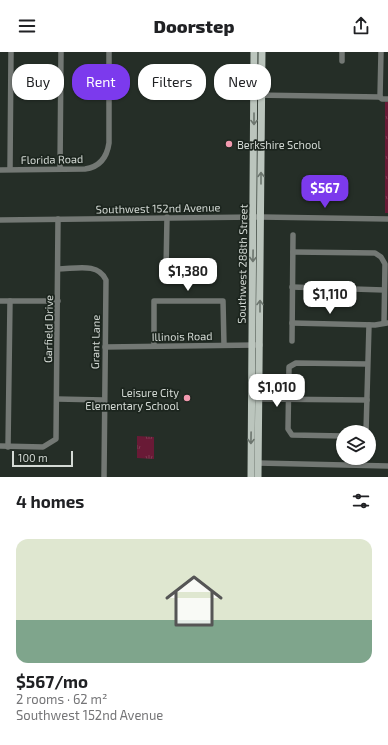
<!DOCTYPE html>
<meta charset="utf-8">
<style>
:root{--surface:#fff;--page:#f6f6f6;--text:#202124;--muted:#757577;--line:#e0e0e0;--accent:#7c3aed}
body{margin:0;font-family:"Exo 2",sans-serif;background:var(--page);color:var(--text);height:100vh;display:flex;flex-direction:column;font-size:15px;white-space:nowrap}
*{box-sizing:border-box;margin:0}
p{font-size:13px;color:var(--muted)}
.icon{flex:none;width:22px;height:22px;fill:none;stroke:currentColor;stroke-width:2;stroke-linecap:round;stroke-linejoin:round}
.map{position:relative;height:425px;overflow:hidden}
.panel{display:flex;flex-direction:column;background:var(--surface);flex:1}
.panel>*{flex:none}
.hud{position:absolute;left:12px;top:12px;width:364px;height:36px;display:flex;gap:8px}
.tools{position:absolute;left:336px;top:373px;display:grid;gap:8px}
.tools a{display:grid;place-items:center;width:40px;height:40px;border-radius:50%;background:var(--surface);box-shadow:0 1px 3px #0004;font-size:20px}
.scale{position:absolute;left:12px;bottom:10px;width:61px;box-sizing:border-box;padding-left:4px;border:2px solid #d4dad5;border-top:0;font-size:11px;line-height:14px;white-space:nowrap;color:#d4dad5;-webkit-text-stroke:3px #1c251e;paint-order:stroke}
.price{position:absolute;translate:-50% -34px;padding:0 9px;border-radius:8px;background:#fff;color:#222;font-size:13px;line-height:26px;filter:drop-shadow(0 1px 2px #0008)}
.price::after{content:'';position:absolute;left:50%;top:24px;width:12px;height:9px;margin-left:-6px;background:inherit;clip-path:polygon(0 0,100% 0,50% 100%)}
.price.active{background:var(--accent);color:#fff}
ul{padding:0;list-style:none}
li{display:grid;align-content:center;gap:8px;height:212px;padding:0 16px}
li+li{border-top:1px solid var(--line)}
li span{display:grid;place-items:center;height:124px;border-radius:12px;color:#555}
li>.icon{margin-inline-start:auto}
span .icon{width:72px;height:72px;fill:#fffc;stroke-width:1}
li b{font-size:17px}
h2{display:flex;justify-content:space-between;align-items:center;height:48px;padding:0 16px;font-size:17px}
.pill{padding:0 14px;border-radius:16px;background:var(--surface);box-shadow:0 1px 3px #0004;font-size:14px;line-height:36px}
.pill.active{background:var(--accent);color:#fff}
header{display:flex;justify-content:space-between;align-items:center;height:52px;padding:0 16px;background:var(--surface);font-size:18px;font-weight:800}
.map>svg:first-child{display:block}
.park{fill:url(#park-tufts)}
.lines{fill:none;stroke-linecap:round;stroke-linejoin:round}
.minor{stroke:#737874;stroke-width:5.5}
.major{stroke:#bbc5bd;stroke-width:7}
.oneway{stroke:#6c756e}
.poi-dot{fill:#f29aaf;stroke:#1c251e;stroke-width:1.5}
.labels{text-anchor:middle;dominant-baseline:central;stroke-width:3.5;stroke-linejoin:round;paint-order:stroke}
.poi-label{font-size:11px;fill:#d4dad5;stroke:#1c251e;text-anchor:start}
.street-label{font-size:11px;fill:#d4dad5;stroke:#1c251e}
</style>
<header><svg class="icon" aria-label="menu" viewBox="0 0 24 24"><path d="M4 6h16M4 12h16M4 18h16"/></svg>Doorstep<svg class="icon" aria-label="share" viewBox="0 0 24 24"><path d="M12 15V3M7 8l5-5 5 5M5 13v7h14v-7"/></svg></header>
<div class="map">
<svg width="388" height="425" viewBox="0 0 388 425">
<defs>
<pattern id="park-tufts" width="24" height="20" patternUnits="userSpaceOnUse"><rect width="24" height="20" fill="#691a36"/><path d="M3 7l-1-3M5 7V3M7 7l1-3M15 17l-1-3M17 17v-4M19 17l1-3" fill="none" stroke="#7e3b52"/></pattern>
</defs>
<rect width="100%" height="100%" fill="#252e27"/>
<g class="park">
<rect x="385" y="50" width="3" height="111"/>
<path d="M137 384 154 385V407L137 406Z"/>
</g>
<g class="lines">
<g class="minor">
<path d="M342 9V0"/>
<path d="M254 43 380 45 382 47H388"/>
<path d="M380 45 381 0"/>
<path d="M10 117 11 0"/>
<path d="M60 117 61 0"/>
<path d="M0 118 85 117C100 115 107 105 109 91V0"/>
<path d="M0 168 261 165 388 167"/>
<path d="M293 200 375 201 381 205 385 212 384 271"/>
<path d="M58 217C75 217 98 210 106 228L104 425"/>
<path d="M166 219 167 165"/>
<path d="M292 235 384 238"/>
<path d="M0 249H58"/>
<path d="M292 271 375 273 387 271"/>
<path d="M292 289 293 183"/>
<path d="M154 294V249H223L224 293"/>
<path d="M105 295 260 293"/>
<path d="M57 347 104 348"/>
<path d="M256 347 367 348"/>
<path d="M366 380 369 273"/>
<path d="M343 384 292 383 288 377 289 315 296 311 367 312"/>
<path d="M0 394 43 395 56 387 58 167"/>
<path d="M8 395 10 249"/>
<path d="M258 411 388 414"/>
</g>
<g class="major">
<path d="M251 425 254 0"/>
<path d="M258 425 262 0"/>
</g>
</g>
<defs><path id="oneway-shaft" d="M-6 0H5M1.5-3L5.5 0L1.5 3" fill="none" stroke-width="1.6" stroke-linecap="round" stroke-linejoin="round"/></defs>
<g class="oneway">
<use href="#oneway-shaft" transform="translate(254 67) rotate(90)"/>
<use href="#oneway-shaft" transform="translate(261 126) rotate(-90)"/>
<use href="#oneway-shaft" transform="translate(253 204) rotate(91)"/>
<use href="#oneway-shaft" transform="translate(260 254) rotate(-90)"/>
<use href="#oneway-shaft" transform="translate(251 386) rotate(91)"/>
</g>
<g class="poi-dot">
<circle cx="229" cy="92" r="4"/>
<circle cx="187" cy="346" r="4"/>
</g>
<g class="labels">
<g class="poi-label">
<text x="237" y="92">Berkshire School</text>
<text x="179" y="340" text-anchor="end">Leisure City<tspan x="179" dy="13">Elementary School</tspan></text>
</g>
<g class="street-label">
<text transform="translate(52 107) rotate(-1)">Florida Road</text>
<text transform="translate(158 156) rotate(-1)">Southwest 152nd Avenue</text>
<text transform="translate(242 212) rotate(-89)">Southwest 288th Street</text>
<text transform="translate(48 277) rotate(-89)">Garfield Drive</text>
<text transform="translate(182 284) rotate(-1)">Illinois Road</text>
<text transform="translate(95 290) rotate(-89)">Grant Lane</text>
</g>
</g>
</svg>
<div class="tools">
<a><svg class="icon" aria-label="layers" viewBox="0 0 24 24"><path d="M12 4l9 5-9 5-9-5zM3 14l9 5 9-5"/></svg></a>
</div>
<div class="scale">100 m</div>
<b class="price active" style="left:325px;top:157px">$567</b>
<b class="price" style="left:188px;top:240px">$1,380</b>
<b class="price" style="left:330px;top:263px">$1,110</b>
<b class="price" style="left:277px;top:356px">$1,010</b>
<div class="hud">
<a class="pill">Buy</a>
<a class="pill active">Rent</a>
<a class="pill">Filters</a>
<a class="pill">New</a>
</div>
</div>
<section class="panel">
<h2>4 homes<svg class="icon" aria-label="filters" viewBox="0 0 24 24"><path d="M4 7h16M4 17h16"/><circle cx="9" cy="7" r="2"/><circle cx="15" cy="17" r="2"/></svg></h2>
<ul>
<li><span style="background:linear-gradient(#dfe7d0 65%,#7fa58c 0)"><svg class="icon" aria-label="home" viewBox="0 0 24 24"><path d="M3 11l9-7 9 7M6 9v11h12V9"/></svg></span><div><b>$567/mo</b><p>2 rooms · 62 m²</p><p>Southwest 152nd Avenue</p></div></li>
</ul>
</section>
